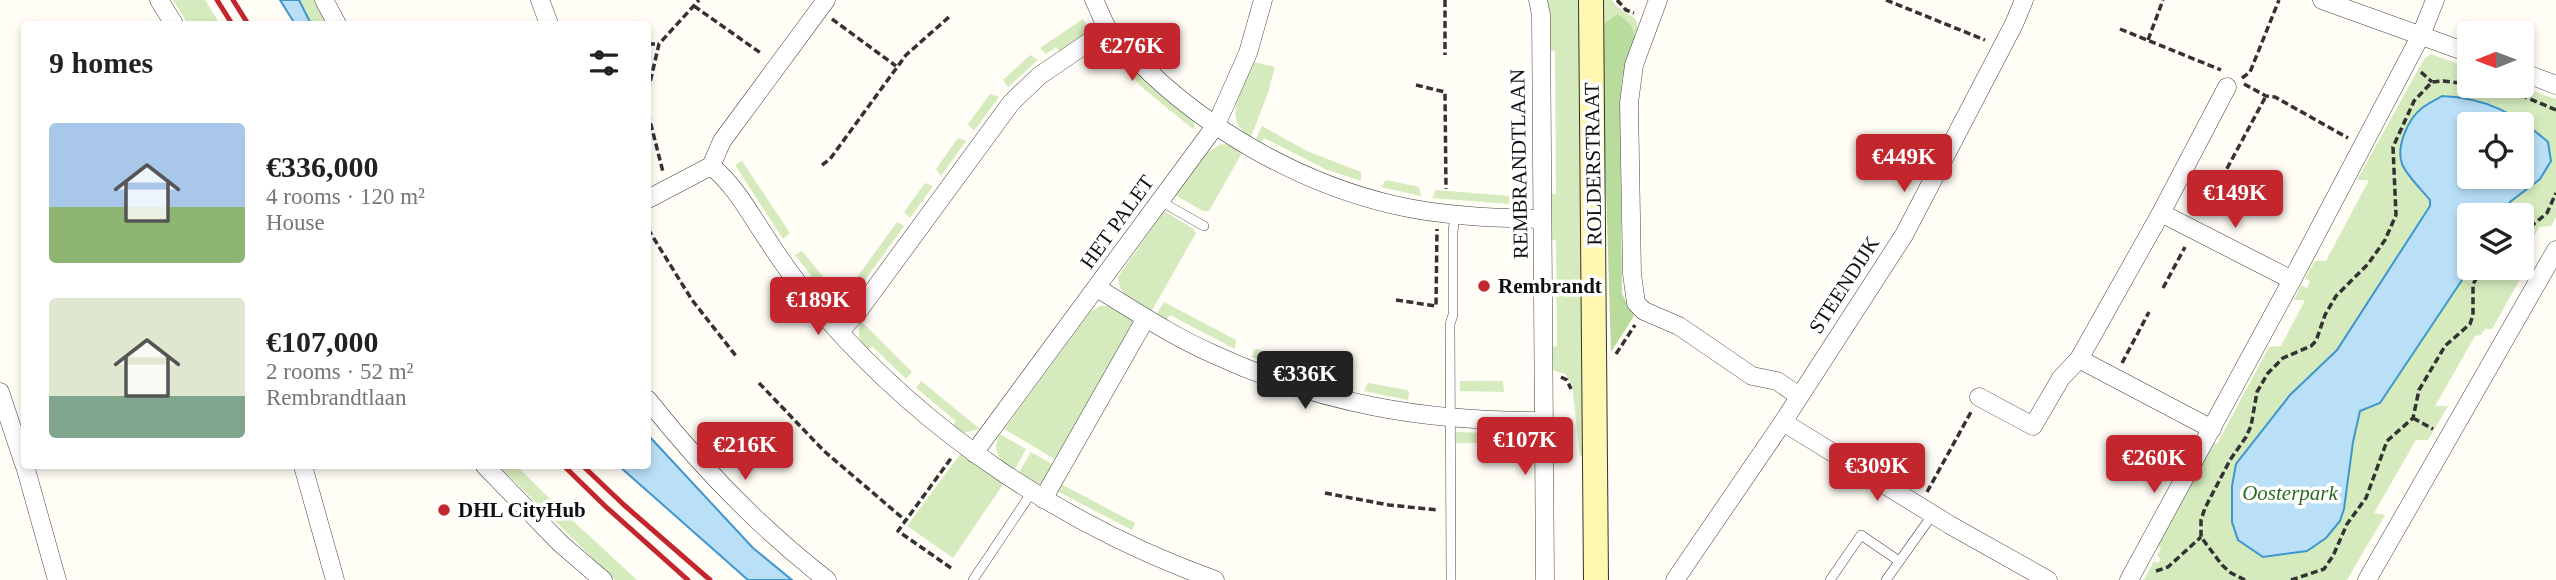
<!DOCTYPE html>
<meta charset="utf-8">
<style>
:root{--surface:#fff;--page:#f6f6f6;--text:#222;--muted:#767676;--accent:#c4262e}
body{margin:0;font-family:Georgia,serif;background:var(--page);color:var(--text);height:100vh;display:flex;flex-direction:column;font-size:26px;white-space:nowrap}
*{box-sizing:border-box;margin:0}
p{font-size:23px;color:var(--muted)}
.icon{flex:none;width:38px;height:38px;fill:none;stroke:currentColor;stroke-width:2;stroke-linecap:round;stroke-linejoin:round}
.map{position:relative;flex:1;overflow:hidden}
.sheet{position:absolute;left:21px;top:21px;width:630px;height:448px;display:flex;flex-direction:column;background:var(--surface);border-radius:7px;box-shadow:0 4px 10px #0003}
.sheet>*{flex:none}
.needle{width:46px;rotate:269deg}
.buttons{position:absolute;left:2457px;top:21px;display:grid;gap:14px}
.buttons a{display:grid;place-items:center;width:77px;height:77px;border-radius:7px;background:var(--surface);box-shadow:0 4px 10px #0003;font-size:35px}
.price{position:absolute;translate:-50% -60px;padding:0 16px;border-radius:7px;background:var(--accent);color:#fff;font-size:23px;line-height:46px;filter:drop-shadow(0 2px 4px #0008)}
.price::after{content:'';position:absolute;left:50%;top:42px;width:21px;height:16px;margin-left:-10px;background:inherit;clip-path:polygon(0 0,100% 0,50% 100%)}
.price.selected{background:#222;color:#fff}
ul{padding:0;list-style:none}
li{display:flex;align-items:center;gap:21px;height:175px;padding:0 28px}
li span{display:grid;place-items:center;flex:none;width:196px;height:140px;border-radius:7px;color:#555}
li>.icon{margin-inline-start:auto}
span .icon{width:84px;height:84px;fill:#fffc;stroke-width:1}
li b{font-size:30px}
h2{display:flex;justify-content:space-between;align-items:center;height:84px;padding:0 28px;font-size:30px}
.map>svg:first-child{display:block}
.green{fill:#d5ebbd;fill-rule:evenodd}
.forest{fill:#b9dc9c}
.water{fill:#b9e0f7;stroke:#3f96cf;stroke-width:2;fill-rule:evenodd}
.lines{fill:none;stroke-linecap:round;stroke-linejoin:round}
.lane-casing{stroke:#444;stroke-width:10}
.street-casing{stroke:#444;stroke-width:19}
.secondary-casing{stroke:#333;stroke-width:26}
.path{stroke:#333;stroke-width:3.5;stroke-dasharray:7 3.5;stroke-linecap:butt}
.lane{stroke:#fff;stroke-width:9}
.street{stroke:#fff;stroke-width:18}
.secondary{stroke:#fff6b0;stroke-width:24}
.rail{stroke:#c4262e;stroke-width:5}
.poi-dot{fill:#c4262e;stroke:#fff;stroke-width:2.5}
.labels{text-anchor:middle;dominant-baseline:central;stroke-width:7;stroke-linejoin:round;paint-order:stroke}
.street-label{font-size:21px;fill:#111;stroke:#fff}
.poi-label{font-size:21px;font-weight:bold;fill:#111;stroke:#fff;text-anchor:start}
.park-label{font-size:21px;font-style:italic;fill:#2f6b1f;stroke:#fff}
</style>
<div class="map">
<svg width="2556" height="580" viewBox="0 0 2556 580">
<rect width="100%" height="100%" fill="#fffdf5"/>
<g class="green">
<path d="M173 0H205L220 24H188Z"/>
<path d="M299 0H316L329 24H311Z"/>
<path d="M1545 0H1579L1582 107 1583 456H1580L1572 384 1565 374 1552 370 1551 347 1557 346 1556 240H1550V194H1556L1555 51 1549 50Z"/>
<path d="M1600 0H1612C1628 23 1646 8 1633 44L1617 14 1601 26Z"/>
<path d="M1083 19 1090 30 1087 34 1060 52 1056 47 1046 54 1040 48Z"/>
<path d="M1101 45 1111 46 1191 116 1195 127 1193 129 1144 89Z"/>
<path d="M2431 54 2469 68V86H2519L2556 99V217L2551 226 2539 227 2522 257V215H2469V268H2522V265H2528L2492 329H2485L2481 335 2475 336 2435 406H2448L2428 440H2416L2374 513 2385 515 2347 580H2144L2154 561 2158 563 2161 559 2157 556 2161 548 2156 545 2212 441 2217 444 2269 347 2281 346 2305 300H2294L2301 285 2307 288 2310 281 2305 278 2315 261H2326L2369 180H2357L2424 59ZM2469 124H2522V177H2469Z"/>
<path d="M1030 55 1038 60 1008 87 1003 80Z"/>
<path d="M1254 62 1275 67 1268 93 1251 137C1219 119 1245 86 1254 62Z"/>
<path d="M990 94 999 97 974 131 968 124Z"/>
<path d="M1262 126 1307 151 1361 172V181L1325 169 1264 138 1261 143 1256 139Z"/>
<path d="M958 138 966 141 941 176 936 169Z"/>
<path d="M1221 144 1232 145 1243 151 1209 211H1203L1175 195 1205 154Z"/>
<path d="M742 161 790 233 783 239 735 165Z"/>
<path d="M1386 180 1419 187 1421 196 1381 187Z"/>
<path d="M925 183 933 186 910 218 904 212Z"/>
<path d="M1436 190 1510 196 1509 204 1432 198Z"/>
<path d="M1164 211 1192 228 1196 233 1151 312C1136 302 1118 296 1118 277Z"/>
<path d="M897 222 904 226 857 291 861 295 854 304 845 294Z"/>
<path d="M802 251 849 308 833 309 823 301 828 297 795 255Z"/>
<path d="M1164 302 1236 340 1235 349 1170 315 1166 320 1156 315Z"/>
<path d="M1100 306H1109L1138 321 1058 461 1004 429 1090 312Z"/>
<path d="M861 321 912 372 906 379 872 346 867 350C859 341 857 333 861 321Z"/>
<path d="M1257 349 1293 362 1292 372 1252 357 1254 350Z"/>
<path d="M1310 368 1350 379V388L1305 376Z"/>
<path d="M921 381 980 429 963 433 952 427 956 421 916 388Z"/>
<path d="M1503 381 1504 392 1460 391V381Z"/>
<path d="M1368 383 1407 390 1409 392 1408 400 1364 391Z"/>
<path d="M1456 432 1514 434 1525 439 1530 450H1514L1513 443H1456Z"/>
<path d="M1000 434 1026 449 1014 471C999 460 991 451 1000 434Z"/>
<path d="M1031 452 1055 466 1041 489 1018 474Z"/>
<path d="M961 453 1004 483 953 558 907 526Z"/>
<path d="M499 466H517L557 506 637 580H615Z"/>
<path d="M1059 483 1135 523 1132 530 1055 490Z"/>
</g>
<path class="forest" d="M1617 14C1648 32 1629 48 1623 74 1621 83 1621 94 1620 103L1622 294 1634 316 1611 352 1601 26Z"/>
<g class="water">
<path d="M280 0H299L311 24H295Z"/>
<path d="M2442 96C2486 98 2515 113 2548 142L2551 161 2540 179 2510 202 2502 215H2469L2470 268 2380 403 2360 411 2353 442 2344 509 2340 521 2326 538 2307 551 2263 557 2238 540 2232 522V486L2236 464 2290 395 2337 350 2430 206V200C2422 190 2407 176 2402 164 2396 146 2408 119 2422 108 2428 103 2436 100 2442 96ZM2522 124V177H2469V124Z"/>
<path d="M648 435 753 548 792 580H748L619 466H648Z"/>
</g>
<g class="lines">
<g class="lane-casing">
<g id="lane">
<path d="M1160 201 1204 226"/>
<path d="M973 580 1032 492"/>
<path d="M1451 580 1450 324 1453 315V232L1455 215"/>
<path d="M1830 580 1861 535 1899 561"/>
<path d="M1886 580 1933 514"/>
</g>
</g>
<g class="street-casing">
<g id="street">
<path d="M159 0 174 24"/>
<path d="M324 0 337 24"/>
<path d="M540 0 549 24"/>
<path d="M1094 0C1099 9 1102 20 1108 29 1115 40 1127 51 1137 60 1205 129 1299 183 1394 205 1442 216 1492 218 1542 219"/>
<path d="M1538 0 1541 15 1545 580"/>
<path d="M1658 0 1634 65 1629 103 1632 274 1636 303 1644 311 1679 326 1752 376 1777 381 1799 396"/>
<path d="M2322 0 2469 53"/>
<path d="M2522 72 2556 85"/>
<path d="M711 166C736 186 751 216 769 242 785 267 804 292 823 314 928 435 1065 526 1215 580"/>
<path d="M648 199 711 166 722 141 826 0"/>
<path d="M2161 213 2292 280"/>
<path d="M1097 288C1135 311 1172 336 1213 354 1321 404 1426 422 1545 421"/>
<path d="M839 332 857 313 1011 103 1039 76 1108 29"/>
<path d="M2079 359 2212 429"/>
<path d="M0 392 24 464"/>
<path d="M1979 397 2033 426 2061 378 2079 359 2161 213 2227 87"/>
<path d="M648 400C701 467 760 528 827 580"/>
<path d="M1783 422 1950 525 2048 580"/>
<path d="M974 453 1216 125 1248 53 1263 0"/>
<path d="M25 466 57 580"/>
<path d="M303 466 335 580"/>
<path d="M485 466 561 544 603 580"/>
<path d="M1043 499 1146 318"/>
<path d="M1675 580 1783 422 1904 235 2014 24 2024 0"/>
<path d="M2129 580 2292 280 2421 35 2435 0"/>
<path d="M2367 580 2556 250"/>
</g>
</g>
<g class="secondary-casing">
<path id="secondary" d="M1591 0 1596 580"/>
</g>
<g class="path">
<path d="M1445 0V55"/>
<path d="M1617 0 1626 10 1634 13"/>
<path d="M1886 0 1985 40"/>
<path d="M694 6 762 54"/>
<path d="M832 19 896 66"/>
<path d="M2120 29 2221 70"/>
<path d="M2148 40 2163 0"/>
<path d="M648 44H659"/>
<path d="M2421 72 2432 82"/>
<path d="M2242 78 2250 72 2279 0"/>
<path d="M2244 84 2266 96 2275 97 2348 138"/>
<path d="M1416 85 1445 92 1446 189"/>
<path d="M2480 86 2509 90 2556 110"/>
<path d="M648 91 659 44 699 0"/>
<path d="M648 113 663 172"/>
<path d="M822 165 830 159 906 55 949 17"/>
<path d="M2202 215 2266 96"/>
<path d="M648 229 692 300 736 356"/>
<path d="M2522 234 2547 213 2556 193"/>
<path d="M2163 288 2185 247"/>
<path d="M1396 300 1436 306 1437 229"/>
<path d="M1616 354 1635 325"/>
<path d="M2122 363 2149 312"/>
<path d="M1561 377 1567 380 1571 389"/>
<path d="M759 383 824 451 906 521"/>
<path d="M2413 418 2433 429"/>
<path d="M1927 492 1971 412"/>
<path d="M1325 493 1389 505 1438 510"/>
<path d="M951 568 898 531 952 457"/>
<path d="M2156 571 2168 567 2201 537"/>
<path d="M2245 580 2231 573 2222 565 2201 537V520L2205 508 2230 460 2246 437 2251 426 2257 392 2268 373 2283 358 2311 346 2316 341 2325 315 2336 296 2368 264 2385 240 2396 215 2393 147 2414 101 2432 82 2443 81 2469 84"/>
<path d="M2291 580 2324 569 2333 556 2347 524 2366 498 2387 441 2413 418 2419 390 2445 346 2470 324 2473 315V284L2483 268"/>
</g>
<use href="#lane" class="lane"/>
<use href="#street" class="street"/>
<use href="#secondary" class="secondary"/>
<g class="rail">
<path d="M217 0 232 24"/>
<path d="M233 0 248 24"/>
<path d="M564 466 605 506 688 580"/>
<path d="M583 466 624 505 710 580"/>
</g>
</g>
<g class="poi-dot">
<circle cx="1484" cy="286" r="7"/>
<circle cx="444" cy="510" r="7"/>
</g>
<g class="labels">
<g class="street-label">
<text transform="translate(1519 164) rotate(-91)">REMBRANDTLAAN</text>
<text transform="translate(1593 164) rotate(-91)">ROLDERSTRAAT</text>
<text transform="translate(1117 222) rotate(-54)">HET PALET</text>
<text transform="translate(1844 285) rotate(-57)">STEENDIJK</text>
</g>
<g class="poi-label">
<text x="1498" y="286">Rembrandt</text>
<text x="458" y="510">DHL CityHub</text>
</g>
<g class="park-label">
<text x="2290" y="493">Oosterpark</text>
</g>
</g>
</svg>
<div class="buttons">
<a><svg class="needle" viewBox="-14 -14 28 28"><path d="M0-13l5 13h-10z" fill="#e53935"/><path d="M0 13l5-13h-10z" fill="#767676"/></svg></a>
<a><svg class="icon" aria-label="locate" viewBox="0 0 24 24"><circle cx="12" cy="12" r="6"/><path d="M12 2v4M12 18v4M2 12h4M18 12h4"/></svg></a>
<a><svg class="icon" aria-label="layers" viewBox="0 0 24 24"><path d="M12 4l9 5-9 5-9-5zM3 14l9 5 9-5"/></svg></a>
</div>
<b class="price" style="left:1132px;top:83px">€276K</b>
<b class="price" style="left:1904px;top:194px">€449K</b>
<b class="price" style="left:2235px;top:230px">€149K</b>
<b class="price" style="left:818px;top:337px">€189K</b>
<b class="price selected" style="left:1305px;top:411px">€336K</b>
<b class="price" style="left:1525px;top:477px">€107K</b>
<b class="price" style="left:745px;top:482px">€216K</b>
<b class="price" style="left:2154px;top:495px">€260K</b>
<b class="price" style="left:1877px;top:503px">€309K</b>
<section class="sheet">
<h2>9 homes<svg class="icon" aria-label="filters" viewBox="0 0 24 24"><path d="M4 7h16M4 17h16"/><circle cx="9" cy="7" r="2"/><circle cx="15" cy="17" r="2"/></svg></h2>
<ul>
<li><span style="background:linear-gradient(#a9c7e8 60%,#8fb573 0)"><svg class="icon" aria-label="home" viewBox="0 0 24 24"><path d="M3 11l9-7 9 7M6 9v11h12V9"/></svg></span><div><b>€336,000</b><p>4 rooms · 120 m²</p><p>House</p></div></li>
<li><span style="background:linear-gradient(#dfe7d0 70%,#7fa58c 0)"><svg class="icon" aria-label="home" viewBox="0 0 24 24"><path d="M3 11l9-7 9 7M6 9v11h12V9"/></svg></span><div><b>€107,000</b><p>2 rooms · 52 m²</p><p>Rembrandtlaan</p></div></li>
</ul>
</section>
</div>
